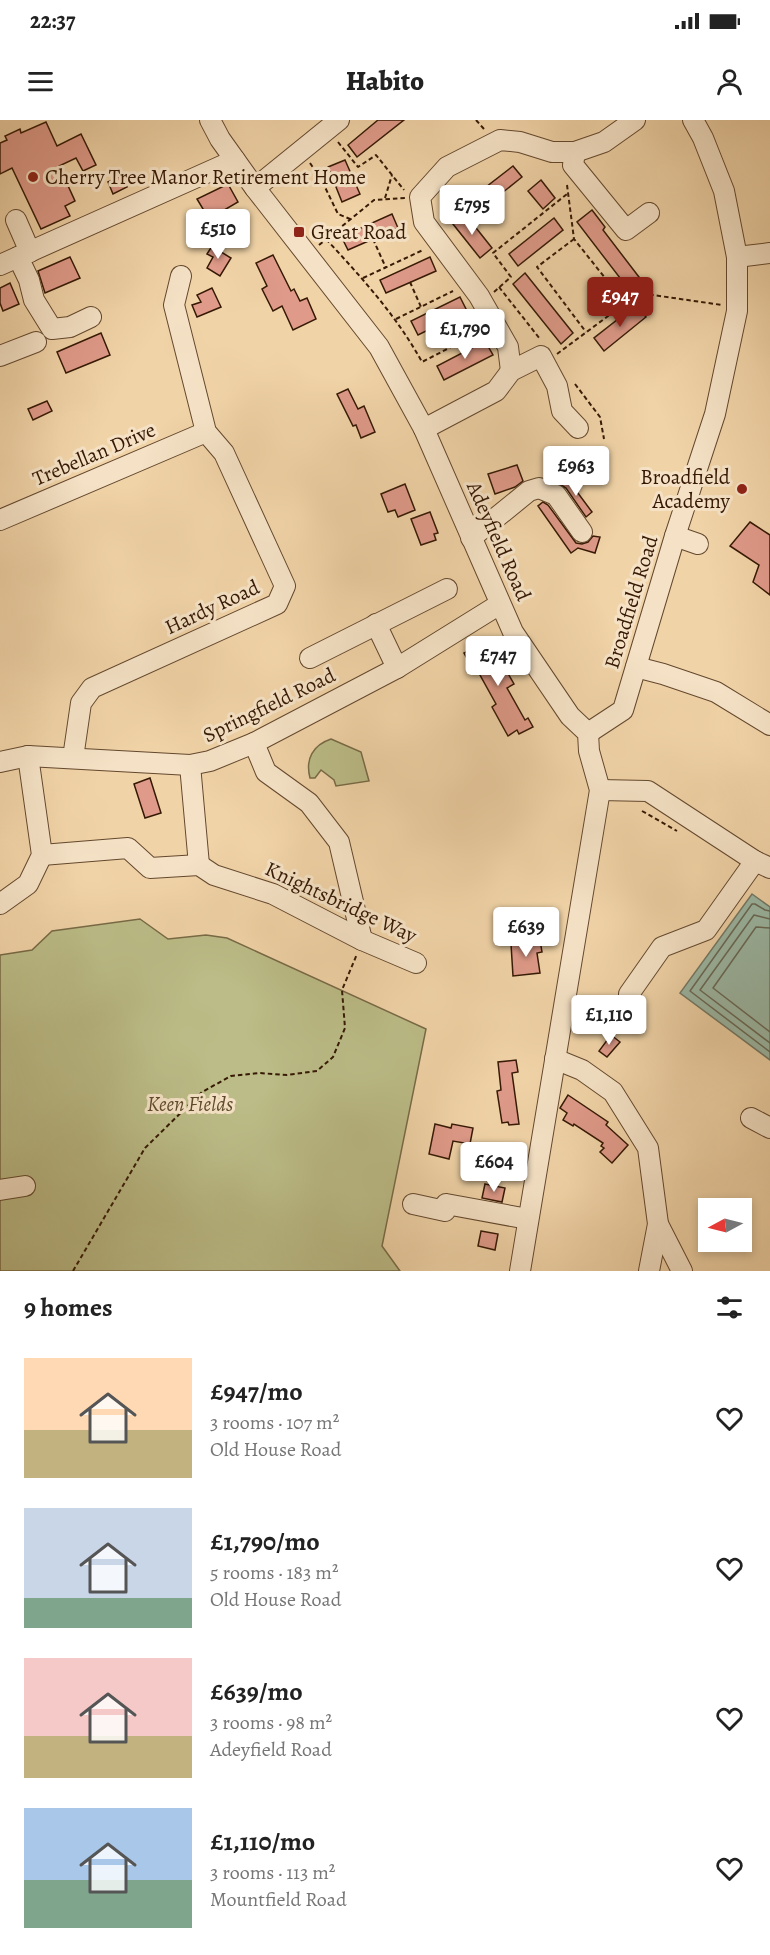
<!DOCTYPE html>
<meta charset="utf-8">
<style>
:root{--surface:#fff;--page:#f2f2f2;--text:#222;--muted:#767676;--accent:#8f2418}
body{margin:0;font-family:Alegreya,serif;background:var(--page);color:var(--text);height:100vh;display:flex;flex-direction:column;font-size:22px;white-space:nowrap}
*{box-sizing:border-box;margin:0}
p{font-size:20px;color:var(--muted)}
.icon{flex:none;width:33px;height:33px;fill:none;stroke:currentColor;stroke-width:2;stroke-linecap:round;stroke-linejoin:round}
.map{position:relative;height:1151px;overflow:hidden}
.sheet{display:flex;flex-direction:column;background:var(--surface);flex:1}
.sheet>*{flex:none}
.needle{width:39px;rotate:263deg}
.controls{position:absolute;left:698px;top:1078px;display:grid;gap:12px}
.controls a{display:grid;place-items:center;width:54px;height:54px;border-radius:0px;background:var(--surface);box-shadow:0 3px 9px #0003;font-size:30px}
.price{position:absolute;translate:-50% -51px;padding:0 14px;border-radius:6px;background:#fff;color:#222;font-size:20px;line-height:39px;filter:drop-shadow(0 2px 3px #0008)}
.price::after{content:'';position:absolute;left:50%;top:36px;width:18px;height:14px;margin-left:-9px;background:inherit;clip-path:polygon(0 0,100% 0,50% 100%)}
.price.active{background:var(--accent);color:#fff}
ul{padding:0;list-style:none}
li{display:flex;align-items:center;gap:18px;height:150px;padding:0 24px}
li span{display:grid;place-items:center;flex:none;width:168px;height:120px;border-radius:0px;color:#555}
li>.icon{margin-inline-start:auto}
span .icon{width:72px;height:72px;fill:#fffc;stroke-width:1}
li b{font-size:26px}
h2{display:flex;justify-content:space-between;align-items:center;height:72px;padding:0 24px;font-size:26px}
.status{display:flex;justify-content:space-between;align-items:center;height:42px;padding:0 30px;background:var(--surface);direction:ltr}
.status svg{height:16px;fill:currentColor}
header{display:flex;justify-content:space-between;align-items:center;height:78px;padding:0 24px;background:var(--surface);font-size:27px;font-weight:800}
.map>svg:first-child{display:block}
.green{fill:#bbbc87;stroke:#786a46;stroke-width:1.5}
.water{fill:#9bb8a5;stroke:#737865;stroke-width:1.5}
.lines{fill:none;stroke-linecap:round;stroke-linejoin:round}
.shore{stroke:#686855;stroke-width:1.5}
.building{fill:#df9a89;stroke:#361905;stroke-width:1.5}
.minor-casing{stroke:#64482e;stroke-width:22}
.path{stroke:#361905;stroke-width:2;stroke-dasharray:4.5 3;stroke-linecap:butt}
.minor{stroke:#f5e2c6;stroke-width:20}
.poi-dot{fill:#8f2418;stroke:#f5e2c6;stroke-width:2}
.labels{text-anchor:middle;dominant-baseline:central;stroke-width:6;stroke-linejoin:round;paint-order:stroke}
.poi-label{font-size:21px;fill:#361905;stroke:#f5e2c6;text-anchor:start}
.street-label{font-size:21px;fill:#361905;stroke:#f5e2c6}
.park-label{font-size:21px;font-style:italic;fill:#5e4a2c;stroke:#f5e2c6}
</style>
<div class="status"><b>22:37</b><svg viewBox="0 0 49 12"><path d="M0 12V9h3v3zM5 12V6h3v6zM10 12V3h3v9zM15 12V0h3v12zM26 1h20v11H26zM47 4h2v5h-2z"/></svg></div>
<header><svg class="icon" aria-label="menu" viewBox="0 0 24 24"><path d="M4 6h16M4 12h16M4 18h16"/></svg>Habito<svg class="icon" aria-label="person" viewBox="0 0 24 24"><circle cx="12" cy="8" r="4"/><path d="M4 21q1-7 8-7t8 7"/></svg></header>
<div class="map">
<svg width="770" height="1151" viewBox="0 0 770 1151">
<rect width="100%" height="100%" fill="#f0d3a7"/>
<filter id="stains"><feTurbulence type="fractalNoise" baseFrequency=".00333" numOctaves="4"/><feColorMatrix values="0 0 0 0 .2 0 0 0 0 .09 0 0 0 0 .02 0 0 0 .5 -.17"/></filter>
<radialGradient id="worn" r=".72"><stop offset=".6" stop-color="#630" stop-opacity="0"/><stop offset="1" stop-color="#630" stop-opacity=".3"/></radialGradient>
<g class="green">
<path d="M331 619 361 632 369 661 336 666 334 660 321 650 315 658H310C305 639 313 625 331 619Z"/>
<path d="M140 799 168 819 206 815 227 818 426 909 382 1126 400 1151H0V835L32 830 52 811Z"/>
</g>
<path class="water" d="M752 774 770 787V940L680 873Z"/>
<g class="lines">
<g class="shore">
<path d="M770 791 765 790 755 784H752L690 871 770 932"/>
<path d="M770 799 754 795 700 870 770 923"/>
<path d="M770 808 756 807 713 868 770 912"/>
</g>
</g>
<g class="building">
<path d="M378 0H404L357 37 348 25Z"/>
<path d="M46 2 57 26 81 14 96 45 83 51 76 38 59 46 75 81 65 86 70 96 41 109 12 48 0 54V23L7 20 5 16 20 9 21 13Z"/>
<path d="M345 40 360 74 342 82 328 47Z"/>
<path d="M513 46 522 57 477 93 468 81Z"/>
<path d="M121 56 127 67 113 74 108 62Z"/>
<path d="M541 60 555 78 543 89 528 71Z"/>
<path d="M228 64 238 82 209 99 197 79Z"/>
<path d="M592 90 605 107 603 110 642 161 630 171 577 102Z"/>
<path d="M392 94 398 108 348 130 341 116 351 112 354 115 356 114 354 111Z"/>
<path d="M465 94 492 128 480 138 453 104Z"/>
<path d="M554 98 563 110 518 146 509 134Z"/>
<path d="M214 123 223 128 221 132 231 138 220 156 207 148 213 137 207 134Z"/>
<path d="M273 135 291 171 294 169 300 181 307 178 316 199 293 210 282 186 273 191 262 169 267 166 256 143Z"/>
<path d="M70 137 80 158 45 173 38 151Z"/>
<path d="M430 137 436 151 386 173 380 160Z"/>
<path d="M525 153 573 213 561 224 513 164Z"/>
<path d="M10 163 19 184 3 191 0 183V168Z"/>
<path d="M212 168 221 187 197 197 192 185 201 182 197 175Z"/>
<path d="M460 177 467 191 418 215 411 201Z"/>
<path d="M636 185 646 197 604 231 594 218Z"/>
<path d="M101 213 110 235 66 253 57 232Z"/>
<path d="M485 221 493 235 444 260 437 246Z"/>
<path d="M348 269 358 289 364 286 375 312 361 318 356 305 353 306 337 274Z"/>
<path d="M47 281 52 291 33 300 28 289Z"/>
<path d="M568 328 599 331 596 354 566 351Z"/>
<path d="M517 345 523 361 515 367 495 374 488 354Z"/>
<path d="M566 357 592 392 586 397 566 368 558 363Z"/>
<path d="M405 364 415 390 398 397 395 390 388 392 381 374Z"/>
<path d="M543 382 548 385 576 423 582 424 588 422 593 416 600 417 595 433 578 428 571 433 538 386Z"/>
<path d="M430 392 438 413 434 414 436 420 421 425 411 399Z"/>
<path d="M750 402 770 415V475L753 462 759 445 730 426Z"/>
<path d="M489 520 514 564 507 568 525 600 528 598 533 607 519 614 517 610 508 616 492 587 496 584 476 548 473 549 464 533Z"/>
<path d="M150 658 161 693 145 698 134 664Z"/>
<path d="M540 820 542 832 537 833 540 853 513 856 511 824Z"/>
<path d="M611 915 620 922 607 937 599 931Z"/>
<path d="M516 940 518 952 512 953 519 1004 509 1005 508 1002 502 1003 497 971 501 970 498 942Z"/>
<path d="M568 975 608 1002 606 1005 628 1025 612 1043 600 1032 604 1028 601 1026 603 1023 574 1004 573 1006 563 1000 567 993 560 988Z"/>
<path d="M435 1004 451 1008 452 1004 473 1008 470 1024 453 1021 449 1039 429 1034Z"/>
<path d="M485 1064 505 1068 502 1082 482 1078Z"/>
<path d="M481 1111 498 1114 495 1130 478 1126Z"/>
</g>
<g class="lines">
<g class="minor-casing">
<g id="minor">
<path d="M210 0 220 19 255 68 379 227 424 309 513 512 570 596 588 613 589 631 600 670 520 1151"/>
<path d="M575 32 573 45 626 110 649 93"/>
<path d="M255 68 339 0"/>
<path d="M16 100 30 132"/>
<path d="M18 137 29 160 34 180 52 209 70 207 91 197"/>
<path d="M737 137 770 133"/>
<path d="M0 145 235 40"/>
<path d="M0 236 36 222"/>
<path d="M511 251 508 227 479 176 424 102 420 77 447 47 500 20 520 22 552 32H575L604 22 635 0"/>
<path d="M424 309 496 271 511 251 541 236 557 266 562 291 578 308"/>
<path d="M0 400 206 312"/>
<path d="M675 416 698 424"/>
<path d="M471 418 529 371 539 368 556 375 582 412"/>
<path d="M376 504 397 548"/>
<path d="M310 538 447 469"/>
<path d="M636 547 663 554 716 572 770 605"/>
<path d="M588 613 623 590 675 416 715 294 737 191V137L724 71 703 18 693 0"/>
<path d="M254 623 266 652 309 683 339 722 362 820"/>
<path d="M73 638 81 583 92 568 277 484 285 466 224 333 206 312 174 185 181 156"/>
<path d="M0 642 28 636 190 645 210 641 254 623 397 548 500 484"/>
<path d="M190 645 199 745"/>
<path d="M600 670 648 671 755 741 770 748"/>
<path d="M42 735 128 728 150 748 199 745 214 755 273 774 362 820 416 843"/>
<path d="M0 784 28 764 42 735 28 636"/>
<path d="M629 874 662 827 706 810 755 741"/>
<path d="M555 939 582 950 613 972 648 1028 658 1104 649 1151"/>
<path d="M751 998 770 1008"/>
<path d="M0 1070 25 1066"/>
<path d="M413 1084 445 1091 446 1084 528 1099"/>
<path d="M658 1104 682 1151"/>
</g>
</g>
<g class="path">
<path d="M476 0 484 9"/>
<path d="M338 22 358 47 376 35 404 70"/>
<path d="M310 43 322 61 338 94 350 99"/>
<path d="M567 65 574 119 625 183"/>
<path d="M385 78 392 55"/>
<path d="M326 119C362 158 396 195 422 242L482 211"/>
<path d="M373 119 386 148"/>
<path d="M574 119 537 147 586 212"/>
<path d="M319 125 374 80 405 78"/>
<path d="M363 158 423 130"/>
<path d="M410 162 421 187"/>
<path d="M499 167 540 219"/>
<path d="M494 172 511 157 493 133 567 74"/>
<path d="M396 199 453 171"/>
<path d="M440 204 451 227"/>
<path d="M557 234 639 173 722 185"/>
<path d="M575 264 600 297 604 319"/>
<path d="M642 691 677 711"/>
<path d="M73 1151 145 1028 202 972 231 956 259 953 287 955 317 951 333 937 345 908 342 870 357 834"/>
</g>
<use href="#minor" class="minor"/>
</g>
<g class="poi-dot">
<circle cx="33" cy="57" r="6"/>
<rect x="293" y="106" width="12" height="12" rx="3"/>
<circle cx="742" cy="369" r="6"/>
</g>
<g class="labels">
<g class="poi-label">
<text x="45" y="57">Cherry Tree Manor Retirement Home</text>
<text x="311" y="112">Great Road</text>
<text x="730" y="357" text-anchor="end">Broadfield<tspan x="730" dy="24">Academy</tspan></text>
</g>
<g class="street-label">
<text transform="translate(94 334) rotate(-23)">Trebellan Drive</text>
<text transform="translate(499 421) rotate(66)">Adeyfield Road</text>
<text transform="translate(631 482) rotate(-73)">Broadfield Road</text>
<text transform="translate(212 487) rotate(-25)">Hardy Road</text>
<text transform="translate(269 585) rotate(-26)">Springfield Road</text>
<text transform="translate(341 782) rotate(25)">Knightsbridge Way</text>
</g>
<g class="park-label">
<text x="190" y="984">Keen Fields</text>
</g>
</g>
<rect width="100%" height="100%" filter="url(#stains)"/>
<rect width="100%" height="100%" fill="url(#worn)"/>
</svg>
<div class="controls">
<a><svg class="needle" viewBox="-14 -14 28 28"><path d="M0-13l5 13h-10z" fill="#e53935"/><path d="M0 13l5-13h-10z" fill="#767676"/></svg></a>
</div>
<b class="price" style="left:472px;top:116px">£795</b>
<b class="price" style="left:218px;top:140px">£510</b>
<b class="price active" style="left:620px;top:208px">£947</b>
<b class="price" style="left:465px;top:240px">£1,790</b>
<b class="price" style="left:576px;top:377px">£963</b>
<b class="price" style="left:498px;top:567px">£747</b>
<b class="price" style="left:526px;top:838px">£639</b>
<b class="price" style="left:609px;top:926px">£1,110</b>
<b class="price" style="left:494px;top:1073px">£604</b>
</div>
<section class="sheet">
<h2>9 homes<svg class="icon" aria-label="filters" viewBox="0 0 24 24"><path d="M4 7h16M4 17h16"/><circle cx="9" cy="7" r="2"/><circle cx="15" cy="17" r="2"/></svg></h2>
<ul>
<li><span style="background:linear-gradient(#ffd9b3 60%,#c2b280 0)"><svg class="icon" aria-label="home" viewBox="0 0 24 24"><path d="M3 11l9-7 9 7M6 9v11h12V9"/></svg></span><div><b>£947/mo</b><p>3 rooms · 107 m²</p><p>Old House Road</p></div><svg class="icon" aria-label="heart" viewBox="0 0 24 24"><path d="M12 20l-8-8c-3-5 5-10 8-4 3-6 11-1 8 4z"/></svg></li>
<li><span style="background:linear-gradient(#c9d6e8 75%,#7fa58c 0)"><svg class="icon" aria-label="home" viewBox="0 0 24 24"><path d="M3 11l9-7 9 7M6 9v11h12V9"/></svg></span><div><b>£1,790/mo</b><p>5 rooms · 183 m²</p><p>Old House Road</p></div><svg class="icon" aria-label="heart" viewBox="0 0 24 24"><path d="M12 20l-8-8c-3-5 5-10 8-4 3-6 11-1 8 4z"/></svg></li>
<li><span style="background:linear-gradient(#f6c9c9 65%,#c2b280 0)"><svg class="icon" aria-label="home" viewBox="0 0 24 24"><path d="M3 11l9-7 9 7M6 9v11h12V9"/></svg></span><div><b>£639/mo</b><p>3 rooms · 98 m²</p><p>Adeyfield Road</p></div><svg class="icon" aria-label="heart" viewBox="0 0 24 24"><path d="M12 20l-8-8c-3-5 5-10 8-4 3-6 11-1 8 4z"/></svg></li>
<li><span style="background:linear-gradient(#a9c7e8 60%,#7fa58c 0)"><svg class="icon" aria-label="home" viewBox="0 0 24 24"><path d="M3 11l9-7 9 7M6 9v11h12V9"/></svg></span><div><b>£1,110/mo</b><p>3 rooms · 113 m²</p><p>Mountfield Road</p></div><svg class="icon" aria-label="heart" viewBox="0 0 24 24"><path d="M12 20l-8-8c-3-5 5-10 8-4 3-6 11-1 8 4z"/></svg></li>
</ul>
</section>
